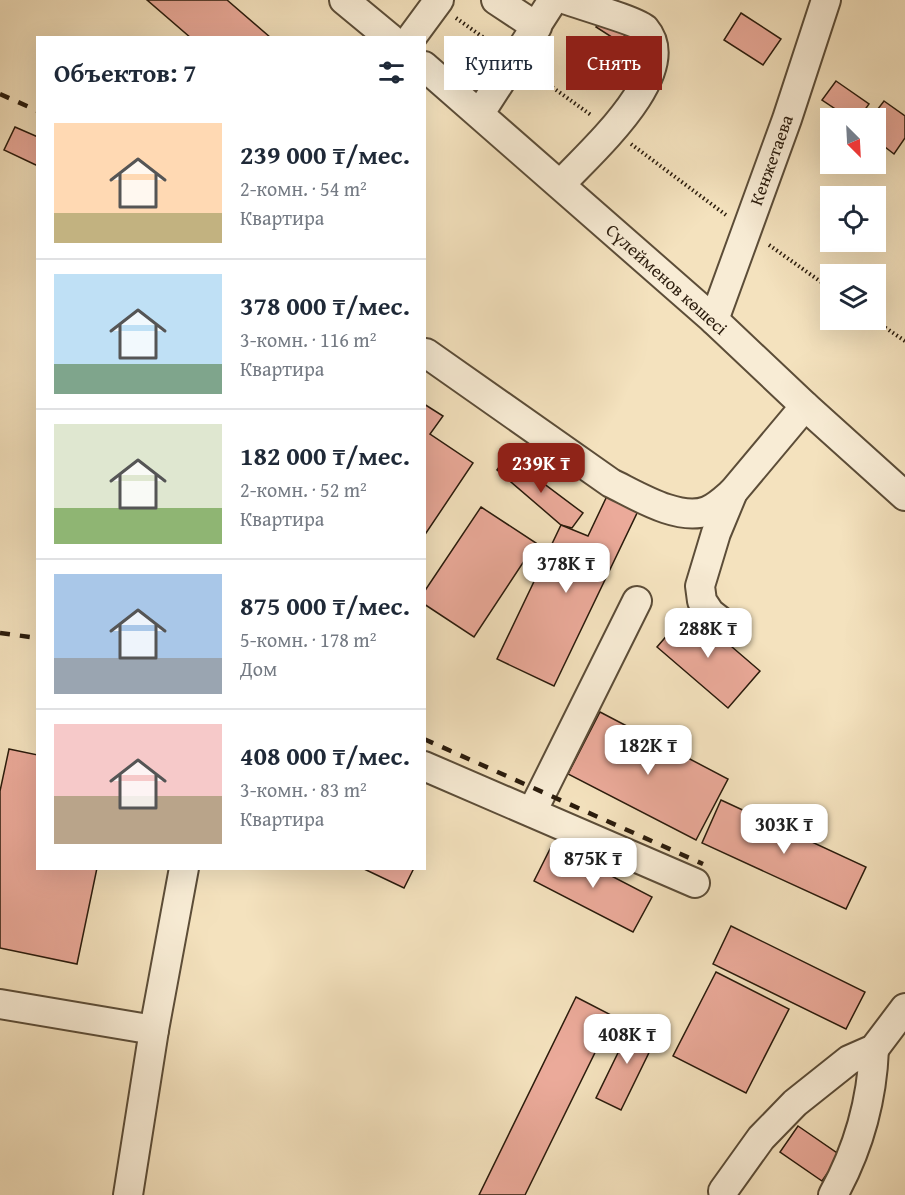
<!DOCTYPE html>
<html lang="ru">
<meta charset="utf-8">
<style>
:root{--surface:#fff;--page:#f6f6f7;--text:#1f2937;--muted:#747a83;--line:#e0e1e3;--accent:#8f2418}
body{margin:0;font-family:"Gentium Book Plus",serif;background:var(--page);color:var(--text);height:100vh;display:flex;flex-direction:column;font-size:22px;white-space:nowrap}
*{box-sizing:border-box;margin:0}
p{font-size:20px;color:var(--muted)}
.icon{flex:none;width:33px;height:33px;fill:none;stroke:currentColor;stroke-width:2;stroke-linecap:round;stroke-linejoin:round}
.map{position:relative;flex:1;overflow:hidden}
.drawer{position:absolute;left:36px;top:36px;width:390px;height:834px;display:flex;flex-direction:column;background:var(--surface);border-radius:0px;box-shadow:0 6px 24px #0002}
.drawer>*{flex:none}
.top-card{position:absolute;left:444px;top:36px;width:370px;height:54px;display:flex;gap:12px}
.needle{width:39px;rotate:156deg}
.tools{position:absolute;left:820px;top:108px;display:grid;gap:12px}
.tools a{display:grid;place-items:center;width:66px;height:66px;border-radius:0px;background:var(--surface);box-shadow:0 6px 24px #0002;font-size:30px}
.price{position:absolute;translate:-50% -51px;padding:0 14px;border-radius:12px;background:#fff;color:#222;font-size:20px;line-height:39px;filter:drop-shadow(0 2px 3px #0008)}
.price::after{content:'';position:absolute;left:50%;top:36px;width:18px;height:14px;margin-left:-9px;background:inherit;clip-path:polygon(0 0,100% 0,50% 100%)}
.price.current{background:var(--accent);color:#fff}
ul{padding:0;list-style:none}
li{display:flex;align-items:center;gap:18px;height:150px;padding:0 18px}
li+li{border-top:2px solid var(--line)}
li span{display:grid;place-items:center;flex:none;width:168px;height:120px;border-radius:0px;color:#555}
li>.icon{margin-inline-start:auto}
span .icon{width:72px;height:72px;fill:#fffc;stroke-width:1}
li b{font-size:26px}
h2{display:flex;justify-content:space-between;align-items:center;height:72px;padding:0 18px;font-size:26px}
.chip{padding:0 21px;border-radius:0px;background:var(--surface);box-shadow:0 6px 24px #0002;font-size:21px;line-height:54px}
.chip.current{background:var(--accent);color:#fff}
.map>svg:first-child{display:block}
.building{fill:#ebaa9a;stroke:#2a1b0c;stroke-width:1.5}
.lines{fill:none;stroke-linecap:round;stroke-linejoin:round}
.minor-casing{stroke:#5c4d38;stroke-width:32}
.path{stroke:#2a1b0c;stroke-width:4;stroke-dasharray:1.5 3;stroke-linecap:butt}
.minor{stroke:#f8ecd5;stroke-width:28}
.rail{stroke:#2a1b0c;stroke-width:4.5;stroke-dasharray:10 10;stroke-linecap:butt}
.labels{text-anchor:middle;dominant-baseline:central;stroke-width:4.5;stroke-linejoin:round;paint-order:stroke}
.street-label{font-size:18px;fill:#2a1b0c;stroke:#f8ecd5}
</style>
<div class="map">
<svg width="905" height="1195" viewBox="0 0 905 1195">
<rect width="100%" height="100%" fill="#f4e2be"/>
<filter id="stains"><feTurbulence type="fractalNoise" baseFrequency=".00333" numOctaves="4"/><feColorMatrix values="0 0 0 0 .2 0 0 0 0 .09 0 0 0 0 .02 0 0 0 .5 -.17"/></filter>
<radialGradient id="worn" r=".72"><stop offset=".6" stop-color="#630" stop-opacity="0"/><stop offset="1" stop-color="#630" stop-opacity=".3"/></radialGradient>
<g class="building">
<path d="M147 0H227L271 38H191Z"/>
<path d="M741 13 781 39 763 65 724 40Z"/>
<path d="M601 20 640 45 635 52 596 27Z"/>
<path d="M836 81 869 104 859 118H849L822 100Z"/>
<path d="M884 101 905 116V138L894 154 876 140V118H871Z"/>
<path d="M15 127 38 137V166L4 150Z"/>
<path d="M424 404 443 416 430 434 473 463 424 536Z"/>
<path d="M507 456 583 513 572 528 561 525 497 470Z"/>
<path d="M607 496 638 511 554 686 497 659 561 525 588 536Z"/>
<path d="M481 507 536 543 474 637 424 604V592Z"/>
<path d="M689 610 760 671 728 708 657 647Z"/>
<path d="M600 712 728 779 696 840 568 774Z"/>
<path d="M9 749 38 755V868H97L77 964 0 948V791Z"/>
<path d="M721 800 866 867 846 909 702 843Z"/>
<path d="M552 845 652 897 633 932 534 881Z"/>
<path d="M362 868H414L404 888Z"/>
<path d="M731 926 865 992 846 1029 713 964Z"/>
<path d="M716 972 789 1009 746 1093 673 1056Z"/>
<path d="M576 997 613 1016 525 1195H479Z"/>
<path d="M634 1020 659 1032 621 1110 596 1098Z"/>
<path d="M798 1126 840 1155 822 1181 780 1152Z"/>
</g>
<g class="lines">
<g class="minor-casing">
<g id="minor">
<path d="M344 0 390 38"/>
<path d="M496 0 537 27"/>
<path d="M411 38 439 0"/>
<path d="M424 66 714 320 805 406 905 496"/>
<path d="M480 113 553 0"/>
<path d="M561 184C588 154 682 73 645 29 639 22 581 5 567 0"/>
<path d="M714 320 787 119 826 0"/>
<path d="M426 353 611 483C636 495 679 522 707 511 717 507 725 499 733 492"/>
<path d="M728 627 710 613 702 601 700 586 716 533 733 492 805 406"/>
<path d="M424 766 695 883"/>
<path d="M532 812 637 601"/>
<path d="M0 1004 154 1030"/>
<path d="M723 1191 761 1138 795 1103 849 1060 874 1049 905 1008"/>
<path d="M128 1195 154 1030 184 868"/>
<path d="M833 1195C858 1150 872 1100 874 1049"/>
</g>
</g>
<g class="path">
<path d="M456 18 494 45"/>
<path d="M534 74 591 115"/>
<path d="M631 144 726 215"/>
<path d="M769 245 831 289"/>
<path d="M874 320 905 341"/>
</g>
<use href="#minor" class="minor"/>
<g class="rail">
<path d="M0 94 38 111"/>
<path d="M0 633 38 638"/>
<path d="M424 739 703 864"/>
</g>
</g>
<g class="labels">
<g class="street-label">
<text transform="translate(771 160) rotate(-70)">Кенжетаева</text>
<text transform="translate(667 279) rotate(42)">Сүлейменов көшесі</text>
</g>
</g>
<rect width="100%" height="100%" filter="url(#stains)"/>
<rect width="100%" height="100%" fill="url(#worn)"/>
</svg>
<div class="tools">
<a><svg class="needle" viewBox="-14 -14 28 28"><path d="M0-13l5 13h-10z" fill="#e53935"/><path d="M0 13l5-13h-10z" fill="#747a83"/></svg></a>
<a><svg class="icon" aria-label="locate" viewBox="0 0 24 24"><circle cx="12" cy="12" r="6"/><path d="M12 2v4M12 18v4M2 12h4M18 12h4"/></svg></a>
<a><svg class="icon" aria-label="layers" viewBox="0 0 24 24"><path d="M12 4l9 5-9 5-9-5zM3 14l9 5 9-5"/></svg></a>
</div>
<b class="price current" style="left:541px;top:494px">239K ₸</b>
<b class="price" style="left:566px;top:594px">378K ₸</b>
<b class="price" style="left:708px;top:659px">288K ₸</b>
<b class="price" style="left:648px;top:776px">182K ₸</b>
<b class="price" style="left:784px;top:855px">303K ₸</b>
<b class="price" style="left:593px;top:889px">875K ₸</b>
<b class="price" style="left:627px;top:1065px">408K ₸</b>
<div class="top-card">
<a class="chip">Купить</a>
<a class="chip current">Снять</a>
</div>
<section class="drawer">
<h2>Объектов: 7<svg class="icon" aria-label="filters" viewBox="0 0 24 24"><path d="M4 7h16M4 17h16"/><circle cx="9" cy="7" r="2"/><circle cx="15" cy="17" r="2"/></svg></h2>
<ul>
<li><span style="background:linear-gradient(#ffd9b3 75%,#c2b280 0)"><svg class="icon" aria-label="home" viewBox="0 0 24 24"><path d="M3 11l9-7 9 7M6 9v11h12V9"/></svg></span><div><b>239 000 ₸/мес.</b><p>2-комн. · 54 m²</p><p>Квартира</p></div></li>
<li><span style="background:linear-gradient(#bfe0f5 75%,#7fa58c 0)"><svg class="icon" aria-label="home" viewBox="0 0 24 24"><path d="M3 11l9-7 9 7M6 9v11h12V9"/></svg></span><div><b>378 000 ₸/мес.</b><p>3-комн. · 116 m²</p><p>Квартира</p></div></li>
<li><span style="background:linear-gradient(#dfe7d0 70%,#8fb573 0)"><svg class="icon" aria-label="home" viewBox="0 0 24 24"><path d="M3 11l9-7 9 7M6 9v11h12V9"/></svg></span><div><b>182 000 ₸/мес.</b><p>2-комн. · 52 m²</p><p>Квартира</p></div></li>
<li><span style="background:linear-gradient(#a9c7e8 70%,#9aa5b1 0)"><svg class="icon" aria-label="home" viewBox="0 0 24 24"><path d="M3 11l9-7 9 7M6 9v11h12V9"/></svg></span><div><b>875 000 ₸/мес.</b><p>5-комн. · 178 m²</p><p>Дом</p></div></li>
<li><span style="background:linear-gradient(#f6c9c9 60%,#b9a48a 0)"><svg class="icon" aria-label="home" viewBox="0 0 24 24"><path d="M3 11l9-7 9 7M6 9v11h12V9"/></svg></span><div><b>408 000 ₸/мес.</b><p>3-комн. · 83 m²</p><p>Квартира</p></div></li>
</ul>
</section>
</div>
